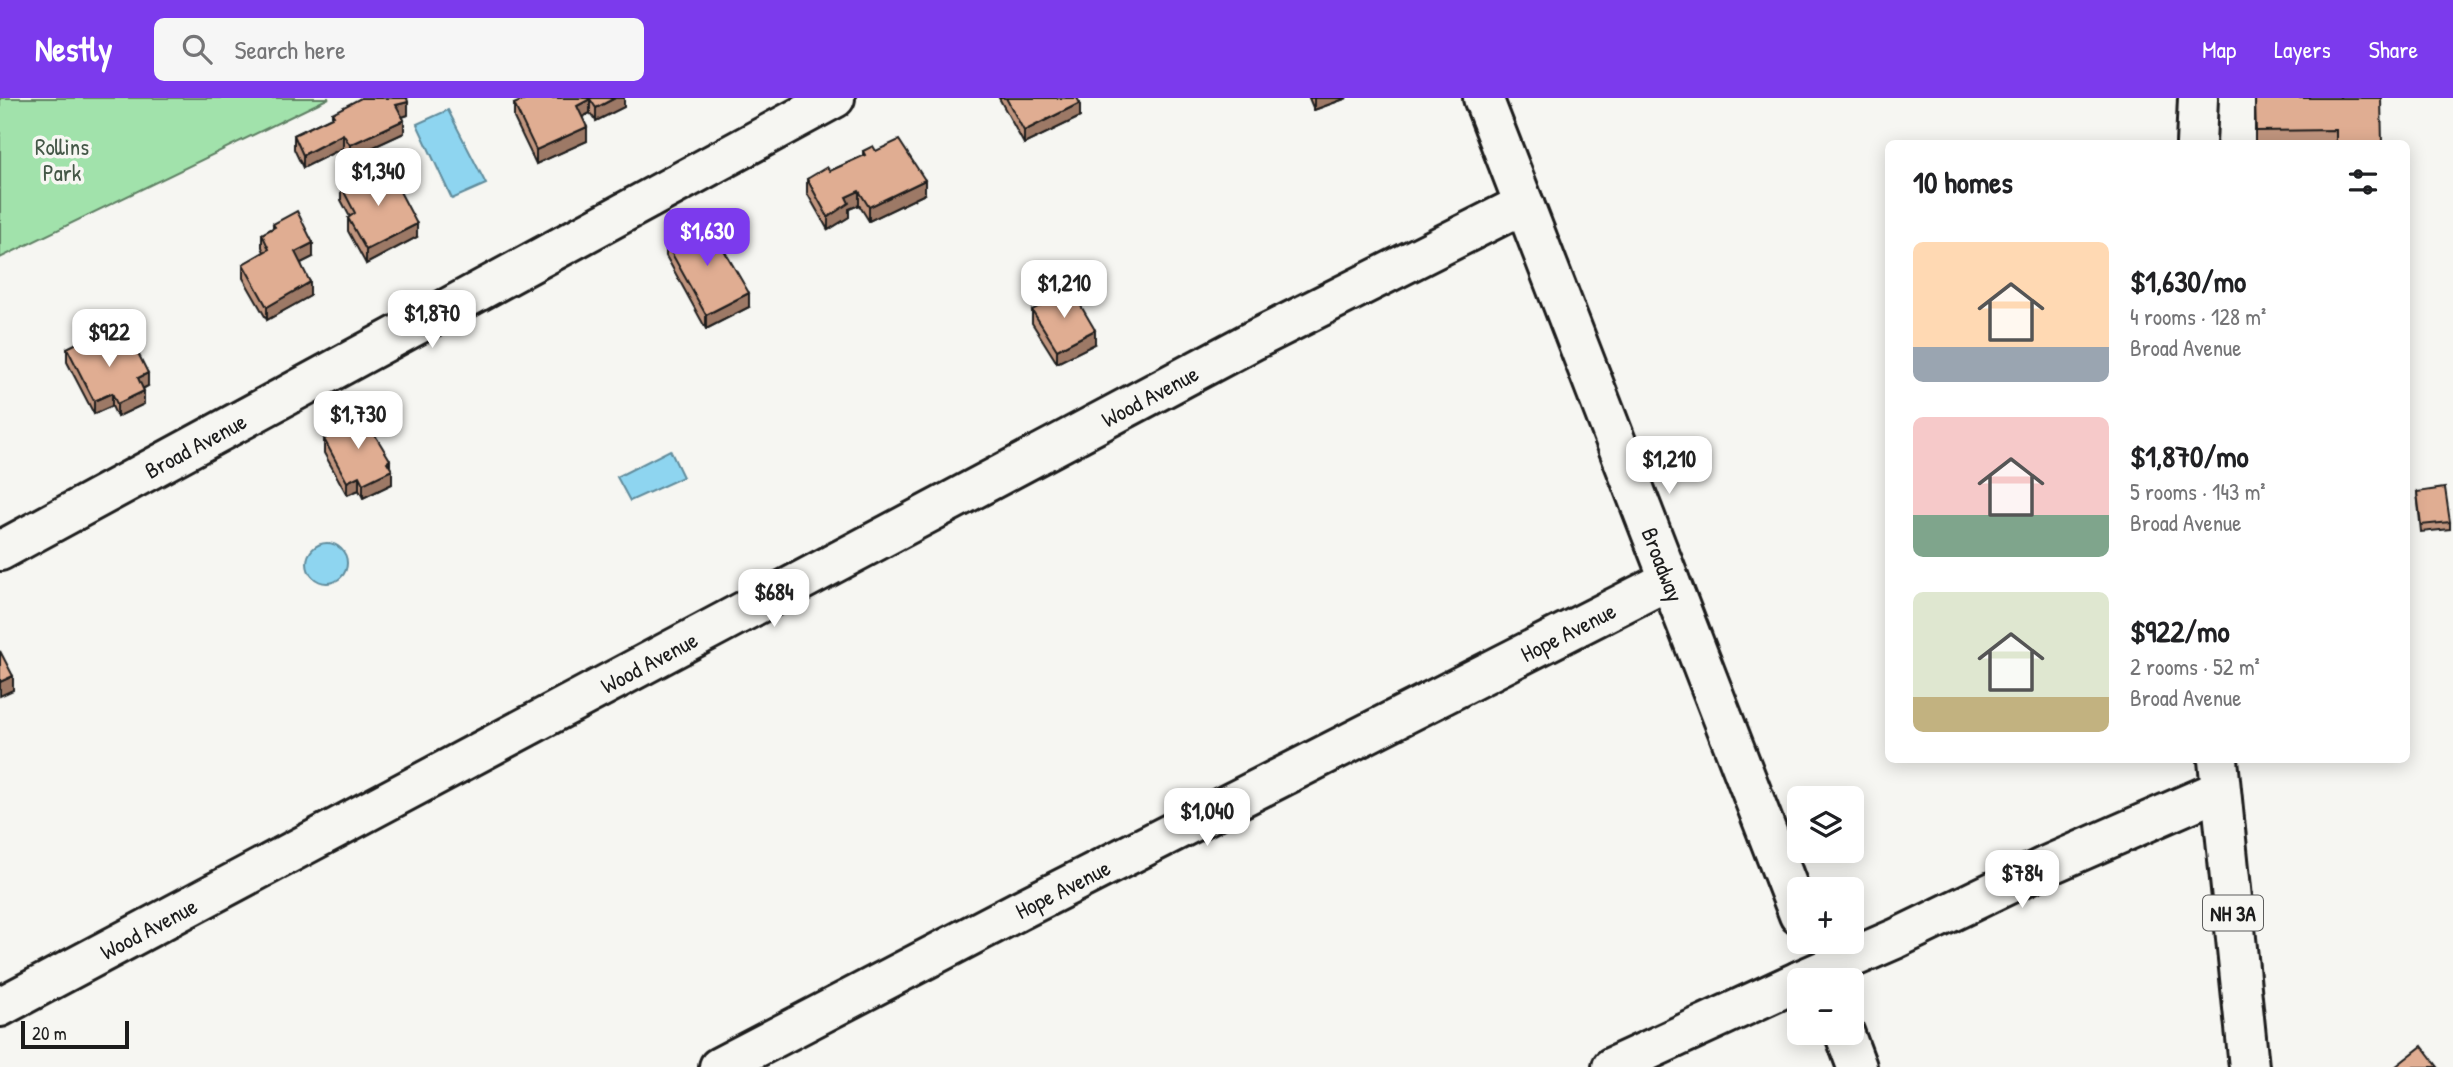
<!DOCTYPE html>
<meta charset="utf-8">
<style>
:root{--surface:#fff;--page:#f6f6f6;--text:#202124;--muted:#757577;--accent:#7c3aed}
body{margin:0;font-family:"Patrick Hand",sans-serif;background:var(--page);color:var(--text);height:100vh;display:flex;flex-direction:column;font-size:26px;white-space:nowrap}
*{box-sizing:border-box;margin:0}
p{font-size:23px;color:var(--muted)}
.icon{flex:none;width:38px;height:38px;fill:none;stroke:currentColor;stroke-width:2;stroke-linecap:round;stroke-linejoin:round}
.map{position:relative;flex:1;overflow:hidden}
.details{position:absolute;left:1885px;top:42px;width:525px;height:623px;display:flex;flex-direction:column;background:var(--surface);border-radius:10px;box-shadow:0 4px 18px #0003}
.details>*{flex:none}
.buttons{position:absolute;left:1787px;top:688px;display:grid;gap:14px}
.buttons a{display:grid;place-items:center;width:77px;height:77px;border-radius:10px;background:var(--surface);box-shadow:0 4px 18px #0003;font-size:35px}
.scale{position:absolute;left:21px;bottom:18px;width:108px;box-sizing:border-box;padding-left:7px;border:4px solid #1c1c1c;border-top:0;font-size:19px;line-height:24px;white-space:nowrap;color:#1c1c1c;-webkit-text-stroke:5px #f6f6f2;paint-order:stroke}
.price{position:absolute;translate:-50% -60px;padding:0 16px;border-radius:14px;background:#fff;color:#222;font-size:23px;line-height:46px;filter:drop-shadow(0 2px 4px #0008)}
.price::after{content:'';position:absolute;left:50%;top:42px;width:21px;height:16px;margin-left:-10px;background:inherit;clip-path:polygon(0 0,100% 0,50% 100%)}
.price.selected{background:var(--accent);color:#fff}
ul{padding:0;list-style:none}
li{display:flex;align-items:center;gap:21px;height:175px;padding:0 28px}
li span{display:grid;place-items:center;flex:none;width:196px;height:140px;border-radius:10px;color:#555}
li>.icon{margin-inline-start:auto}
span .icon{width:84px;height:84px;fill:#fffc;stroke-width:1}
li b{font-size:30px}
h2{display:flex;justify-content:space-between;align-items:center;height:84px;padding:0 28px;font-size:30px}
header{display:flex;align-items:center;gap:42px;box-sizing:border-box;height:98px;padding:0 35px;background:var(--accent);color:#fff}
header strong{font-size:33px}
nav{display:flex;gap:38px;margin-inline-start:auto;font-size:24px}
.search{width:490px;height:63px;background:var(--page);display:flex;align-items:center;gap:18px;box-sizing:border-box;padding:0 24px;border-radius:10px;color:var(--muted);font-size:26px}
.map>svg:first-child{display:block}
.green{fill:#a1e2ab;stroke:#5e7f64;stroke-width:2}
.water{fill:#8ed5f0;stroke:#608b9b;stroke-width:2}
.lines{fill:none;stroke-linecap:round;stroke-linejoin:round}
.minor-casing{stroke:#1c1c1c;stroke-width:44}
.major-casing{stroke:#1c1c1c;stroke-width:44}
.minor{stroke:#f6f6f2;stroke-width:38}
.major{stroke:#f6f6f2;stroke-width:38}
.wall{fill:#c1957e;stroke:#1c1c1c;stroke-width:2}
.shaded-wall{fill:#9d7966;stroke:#1c1c1c;stroke-width:2}
.building{fill:#e0ad92;stroke:#1c1c1c;stroke-width:2}
.labels{text-anchor:middle;dominant-baseline:central;stroke-width:7;stroke-linejoin:round;paint-order:stroke}
.shield{fill:#f6f6f2;stroke:#5d5d5c;stroke-width:2}
.shield-label{font-size:21px;font-weight:bold;fill:#1c1c1c}
.park-label{font-size:23px;fill:#445747;stroke:#f6f6f2}
.street-label{font-size:23px;fill:#1c1c1c;stroke:#f6f6f2}
</style>
<header>
<strong>Nestly</strong>
<div class="search"><svg class="icon" aria-label="search" viewBox="0 0 24 24"><circle cx="10" cy="10" r="6"/><path d="M15 15l6 6"/></svg>Search here</div>
<nav><a>Map</a><a>Layers</a><a>Share</a></nav>
</header>
<div class="map">
<svg width="2453" height="969" viewBox="0 0 2453 969">
<rect width="100%" height="100%" fill="#f6f6f2"/>
<filter id="ink" filterUnits="userSpaceOnUse"><feTurbulence type="fractalNoise" baseFrequency=".0143" numOctaves="2"/><feDisplacementMap in="SourceGraphic" scale="14" xChannelSelector="R" yChannelSelector="G"/><feConvolveMatrix kernelMatrix="1 2 1 2 8 2 1 2 1" color-interpolation-filters="sRGB"/></filter>
<g filter="url(#ink)">
<path class="green" d="M0 0H329L0 160Z"/>
<g class="water">
<path d="M448 12 486 86 452 101 417 26Z"/>
<path d="M670 352 683 379 630 403 617 379Z"/>
<circle cx="327" cy="465" r="20"/>
</g>
<g class="lines">
<g class="minor-casing">
<g id="minor">
<path id="s1" d="M1483 0 1799 817"/>
<path id="s2" d="M0 453 835 0"/>
<path d="M1801 882 1895 841 2046 768 2220 692"/>
<path id="s3" d="M0 909 1254 242 1524 106"/>
<path d="M1844 934 1857 969"/>
<path id="s4" d="M719 969 1020 812 1669 482"/>
<path d="M1612 969 1799 883"/>
</g>
</g>
<g class="major-casing">
<g id="major">
<path d="M2196 46 2198 0"/>
<path d="M2218 662 2249 969"/>
</g>
</g>
<use href="#minor" class="minor"/>
<use href="#major" class="major"/>
</g>
<g class="wall">
<path d="M624 0V9L596 23 590 15 582 19 587 43 536 66 514 20V6Z"/>
<path d="M999 0H1077L1080 19 1024 46Z"/>
<path d="M1309 0H1347L1314 12Z"/>
<path d="M2255 0 2382 46H2255Z"/>
<path d="M332 15 408 17 402 19 404 35 350 60 343 50 303 70 294 51V37L332 19Z"/>
<path d="M863 53H876L925 96 869 123 859 107 849 111V119L828 132 807 95V81L830 73 863 58Z"/>
<path d="M341 88 417 139 366 166 348 133V120L350 119 341 102Z"/>
<path d="M273 126 313 159 301 165 310 198 267 222 243 180V166L264 154 262 149V136L273 130Z"/>
<path d="M666 145 749 209 706 231 666 158Z"/>
<path d="M1032 212 1095 246 1057 265 1032 225Z"/>
<path d="M67 250 106 255 148 288 143 291 144 306 117 319 112 308 94 316 67 264Z"/>
<path d="M358 326 390 368 392 386 363 400 359 392 347 397 324 355V341L330 339V328Z"/>
<path d="M2417 394 2450 424V431L2421 434Z"/>
</g>
<g class="shaded-wall">
<path d="M615 0H624V9L596 23V10Z"/>
<path d="M1314 0H1347L1314 12Z"/>
<path d="M590 1V15L577 22V8Z"/>
<path d="M408 4V17L396 21V7Z"/>
<path d="M1080 5V19L1024 46V33Z"/>
<path d="M404 22V35L350 60V47Z"/>
<path d="M587 29V43L536 66V52Z"/>
<path d="M343 36V50L303 70V57Z"/>
<path d="M925 82V96L869 123V109Z"/>
<path d="M859 93V107L849 111V119L828 132V119L846 99Z"/>
<path d="M417 126V139L366 166V152Z"/>
<path d="M313 145V159L295 168V154Z"/>
<path d="M310 184V198L267 222V209Z"/>
<path d="M749 195V209L706 231V217Z"/>
<path d="M1095 232V246L1057 265V252Z"/>
<path d="M148 275V288L138 293V280Z"/>
<path d="M144 293V306L117 319V306Z"/>
<path d="M112 295V308L94 316V303Z"/>
<path d="M390 362V373L392 372V386L363 400V386Z"/>
<path d="M359 378V392L347 397V384Z"/>
<path d="M13 578V592L0 598V584Z"/>
</g>
<g class="building">
<path d="M361 0H407L408 4 396 7 404 22 350 47 343 36 303 57 294 37 334 18 332 15Z"/>
<path d="M527 0H615L596 10 590 1 577 8 587 29 536 52 514 6Z"/>
<path d="M1006 0H1077L1080 5 1024 33Z"/>
<path d="M2255 0H2381L2382 46H2336V32L2256 33Z"/>
<path d="M899 42 925 82 869 109 859 93 846 99 849 105 828 119 807 81 827 69 830 73 865 57 863 53 873 48 876 53Z"/>
<path d="M386 67 417 126 366 152 348 120 355 115 341 88Z"/>
<path d="M297 113 313 145 295 154 310 184 267 209 243 166 269 151 262 136 275 129 273 126Z"/>
<path d="M707 123 749 195 706 217 666 145Z"/>
<path d="M1071 191 1095 232 1057 252 1032 212Z"/>
<path d="M95 236 106 255 132 243 148 275 138 280 144 293 117 306 112 295 94 303 67 250Z"/>
<path d="M354 318 358 326 366 322 390 362 387 364 392 372 363 386 359 378 347 384 324 341 334 336 330 328Z"/>
<path d="M2445 390 2450 424 2421 427 2417 394Z"/>
<path d="M0 553 13 578 0 584Z"/>
<path d="M2422 948 2438 969H2395Z"/>
</g>
</g>
<g class="labels">
<rect class="shield" x="2203" y="797.5" width="60" height="35" rx="5"/>
<g class="shield-label">
<text x="2233" y="815">NH 3A</text>
</g>
<g class="park-label">
<text x="62" y="48">Rollins<tspan x="62" dy="26">Park</tspan></text>
</g>
<g class="street-label">
<text stroke="none"><textPath href="#s3" startOffset="1302">Wood Avenue</textPath></text>
<text stroke="none"><textPath href="#s2" startOffset="222">Broad Avenue</textPath></text>
<text stroke="none"><textPath href="#s1" startOffset="500">Broadway</textPath></text>
<text stroke="none"><textPath href="#s4" startOffset="954">Hope Avenue</textPath></text>
<text stroke="none"><textPath href="#s3" startOffset="735">Wood Avenue</textPath></text>
<text stroke="none"><textPath href="#s4" startOffset="387">Hope Avenue</textPath></text>
<text stroke="none"><textPath href="#s3" startOffset="168">Wood Avenue</textPath></text>
</g>
</g>
</svg>
<div class="buttons">
<a><svg class="icon" aria-label="layers" viewBox="0 0 24 24"><path d="M12 4l9 5-9 5-9-5zM3 14l9 5 9-5"/></svg></a>
<a>+</a>
<a>−</a>
</div>
<div class="scale">20 m</div>
<b class="price" style="left:378px;top:110px">$1,340</b>
<b class="price selected" style="left:707px;top:170px">$1,630</b>
<b class="price" style="left:1064px;top:222px">$1,210</b>
<b class="price" style="left:432px;top:252px">$1,870</b>
<b class="price" style="left:109px;top:271px">$922</b>
<b class="price" style="left:358px;top:353px">$1,730</b>
<b class="price" style="left:1669px;top:398px">$1,210</b>
<b class="price" style="left:774px;top:531px">$684</b>
<b class="price" style="left:1207px;top:750px">$1,040</b>
<b class="price" style="left:2022px;top:812px">$784</b>
<section class="details">
<h2>10 homes<svg class="icon" aria-label="filters" viewBox="0 0 24 24"><path d="M4 7h16M4 17h16"/><circle cx="9" cy="7" r="2"/><circle cx="15" cy="17" r="2"/></svg></h2>
<ul>
<li><span style="background:linear-gradient(#ffd9b3 75%,#9aa5b1 0)"><svg class="icon" aria-label="home" viewBox="0 0 24 24"><path d="M3 11l9-7 9 7M6 9v11h12V9"/></svg></span><div><b>$1,630/mo</b><p>4 rooms · 128 m²</p><p>Broad Avenue</p></div></li>
<li><span style="background:linear-gradient(#f6c9c9 70%,#7fa58c 0)"><svg class="icon" aria-label="home" viewBox="0 0 24 24"><path d="M3 11l9-7 9 7M6 9v11h12V9"/></svg></span><div><b>$1,870/mo</b><p>5 rooms · 143 m²</p><p>Broad Avenue</p></div></li>
<li><span style="background:linear-gradient(#dfe7d0 75%,#c2b280 0)"><svg class="icon" aria-label="home" viewBox="0 0 24 24"><path d="M3 11l9-7 9 7M6 9v11h12V9"/></svg></span><div><b>$922/mo</b><p>2 rooms · 52 m²</p><p>Broad Avenue</p></div></li>
</ul>
</section>
</div>
